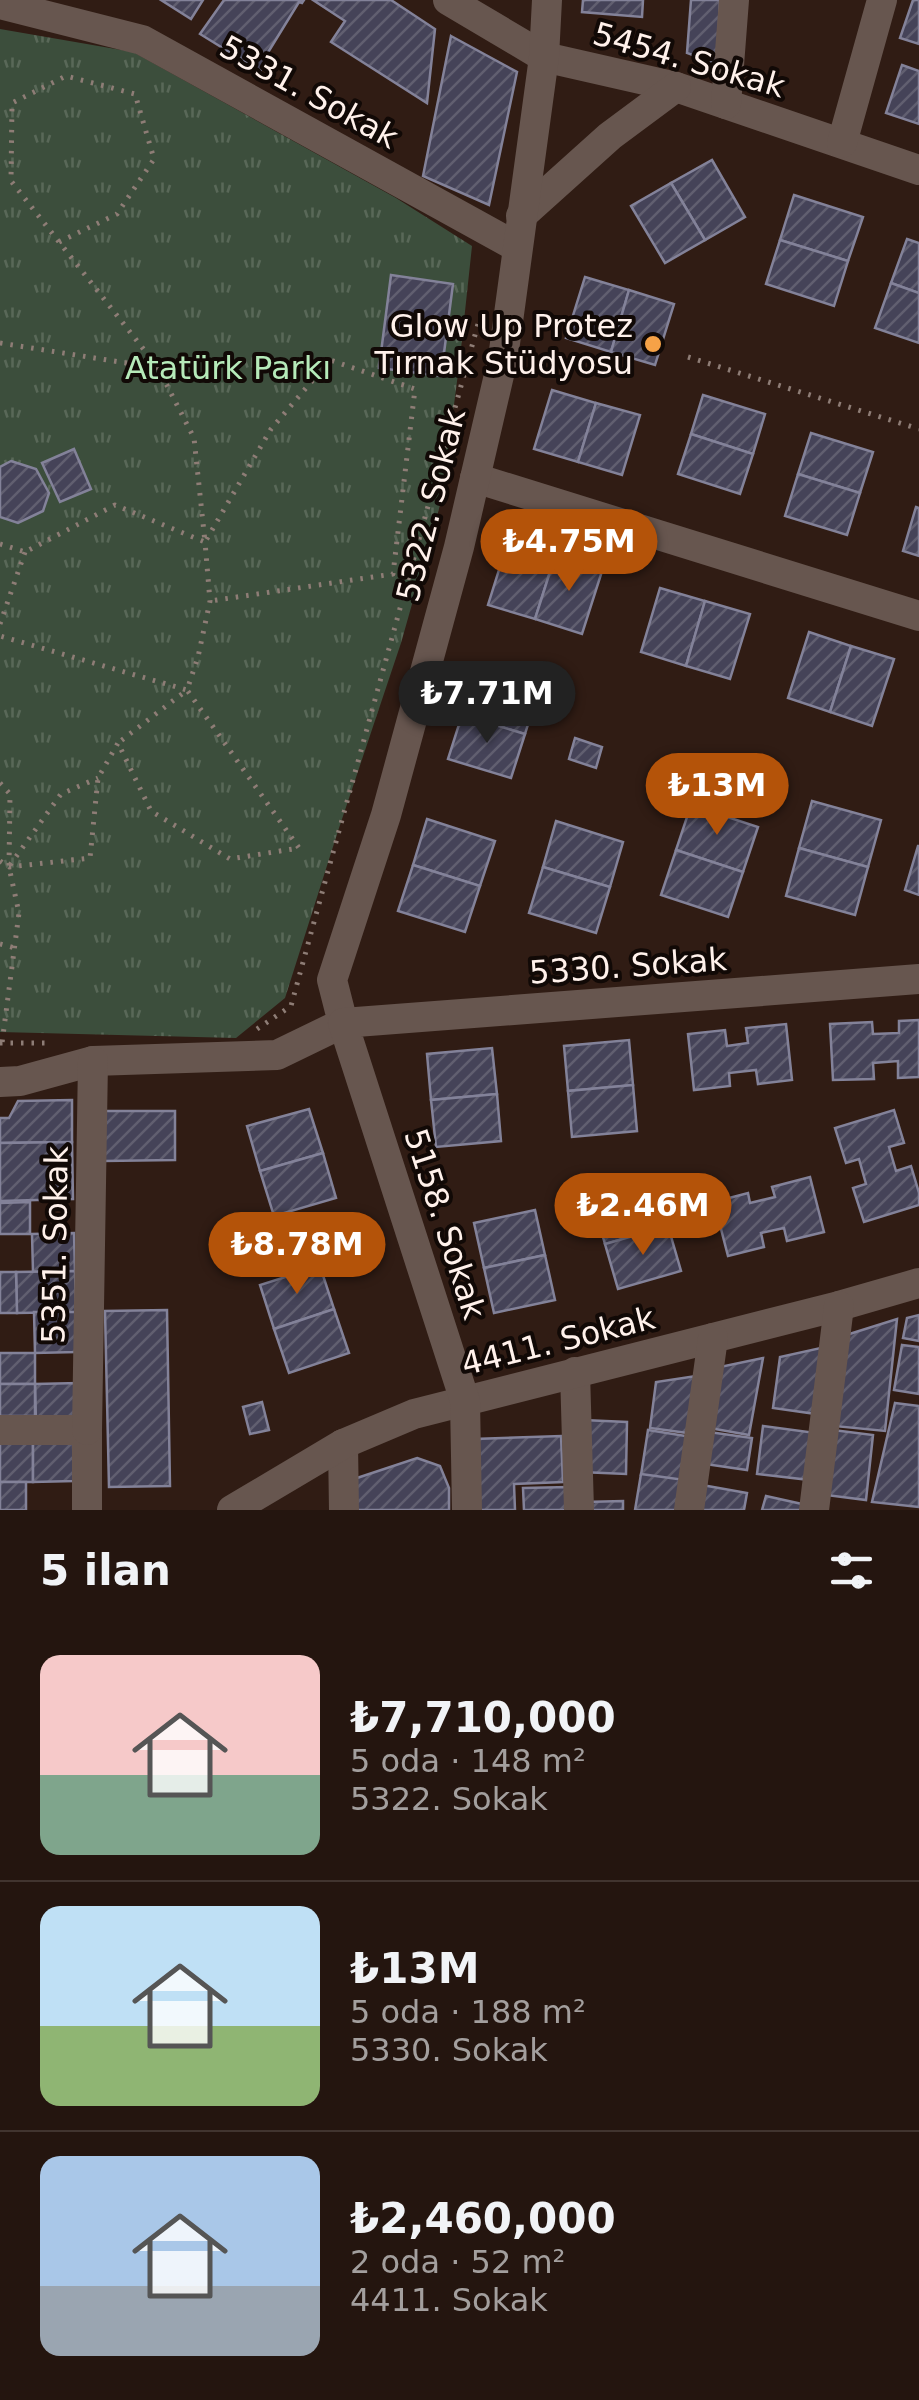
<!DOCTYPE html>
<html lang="tr">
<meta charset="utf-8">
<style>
:root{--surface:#24150f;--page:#30221d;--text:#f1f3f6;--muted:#a39f9e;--line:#41342f;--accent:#b45309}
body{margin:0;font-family:"DejaVu Sans",sans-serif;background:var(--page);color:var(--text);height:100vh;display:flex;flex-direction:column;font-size:38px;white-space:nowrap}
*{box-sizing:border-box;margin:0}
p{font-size:32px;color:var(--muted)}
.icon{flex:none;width:55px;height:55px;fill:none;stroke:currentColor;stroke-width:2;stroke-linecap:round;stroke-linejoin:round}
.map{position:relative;height:1510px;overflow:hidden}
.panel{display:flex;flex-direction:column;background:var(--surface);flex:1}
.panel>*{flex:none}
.price{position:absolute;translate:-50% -85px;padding:0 22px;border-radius:35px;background:var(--accent);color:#fff;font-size:32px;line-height:65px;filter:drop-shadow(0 2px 5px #0008)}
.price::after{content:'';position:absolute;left:50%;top:60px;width:30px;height:22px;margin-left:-15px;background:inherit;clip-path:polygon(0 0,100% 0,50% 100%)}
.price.active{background:#222;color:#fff}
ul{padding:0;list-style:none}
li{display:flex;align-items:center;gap:30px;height:250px;padding:0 40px}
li+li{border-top:2px solid var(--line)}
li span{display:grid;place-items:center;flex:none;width:280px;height:200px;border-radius:20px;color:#555}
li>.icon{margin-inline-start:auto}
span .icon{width:120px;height:120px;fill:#fffc;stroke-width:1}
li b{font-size:42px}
h2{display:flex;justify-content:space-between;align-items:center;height:120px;padding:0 40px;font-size:42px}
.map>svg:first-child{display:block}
.park{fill:url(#park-tufts)}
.building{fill:url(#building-hatch);stroke:#838299;stroke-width:2.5}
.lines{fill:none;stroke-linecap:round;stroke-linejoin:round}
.path{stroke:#8e7d76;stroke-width:5;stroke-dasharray:2.5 8;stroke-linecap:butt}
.minor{stroke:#67564f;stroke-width:30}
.poi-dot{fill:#f6a247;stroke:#110906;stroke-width:4}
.labels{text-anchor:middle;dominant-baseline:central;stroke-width:8;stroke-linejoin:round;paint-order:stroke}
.street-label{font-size:32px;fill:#fff1eb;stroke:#110906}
.poi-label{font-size:32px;fill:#fff1eb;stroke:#110906;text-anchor:end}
.park-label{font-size:32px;fill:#b6eab9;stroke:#110906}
</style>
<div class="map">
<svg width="919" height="1510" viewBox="0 0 919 1510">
<defs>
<pattern id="park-tufts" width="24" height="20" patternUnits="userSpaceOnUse" patternTransform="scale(2.5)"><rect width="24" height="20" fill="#3c4e3c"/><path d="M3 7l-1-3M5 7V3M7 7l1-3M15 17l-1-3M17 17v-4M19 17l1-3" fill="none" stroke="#596858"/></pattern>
<pattern id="building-hatch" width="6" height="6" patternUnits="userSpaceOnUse" patternTransform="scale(2.5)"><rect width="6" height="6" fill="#454358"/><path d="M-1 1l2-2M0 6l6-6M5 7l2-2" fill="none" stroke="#615f70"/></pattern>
</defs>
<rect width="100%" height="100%" fill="#301c14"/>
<path class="park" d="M0 29 133 52 396 198 472 246 460 358 442 498 401 643 338 831 285 998 236 1038 0 1032Z"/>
<g class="building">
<path d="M161 0H203L191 19Z"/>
<path d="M224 0H304L302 3 299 2 267 54 270 56 260 71 200 34Z"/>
<path d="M313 0H391L435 29 427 103 331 42 345 21Z"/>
<path d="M583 0H643L642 17 582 12Z"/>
<path d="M691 0H720L717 64 687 53Z"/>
<path d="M913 0H919V44L900 38Z"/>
<path d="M451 36 517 72 489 205 423 176Z"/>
<path d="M902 65 919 71V124L886 113Z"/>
<path d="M712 160 745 217 705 240 671 183Z"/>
<path d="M671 183 705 240 665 263 631 206Z"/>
<path d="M794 195 863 217 848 261 780 240Z"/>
<path d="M907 239 919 243V293L891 283Z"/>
<path d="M780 240 848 261 834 306 766 284Z"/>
<path d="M391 275 453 284 441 376 379 368Z"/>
<path d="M585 277 629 290 611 352 566 338Z"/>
<path d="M891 283 919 293V343L875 328Z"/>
<path d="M629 290 674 304 655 365 611 352Z"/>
<path d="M552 390 596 403 578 462 534 449Z"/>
<path d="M703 395 765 414 753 454 691 434Z"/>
<path d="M596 403 640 415 622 475 578 462Z"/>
<path d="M811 433 873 452 860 493 798 474Z"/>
<path d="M691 434 753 454 740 494 678 474Z"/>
<path d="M74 449 91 489 60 502 42 463Z"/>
<path d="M11 461 36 469 49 493 43 511 18 523 0 517V467Z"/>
<path d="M798 474 860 493 847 535 785 516Z"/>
<path d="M916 507 919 508V556L903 551Z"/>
<path d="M509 538 556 553 535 619 488 605Z"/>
<path d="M556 553 603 568 582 634 535 619Z"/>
<path d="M660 588 705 601 686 666 641 652Z"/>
<path d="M705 601 750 614 730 679 686 666Z"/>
<path d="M809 632 851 646 830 712 788 698Z"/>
<path d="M851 646 894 659 872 726 830 712Z"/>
<path d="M475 670 539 690 525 734 462 715Z"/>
<path d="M462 715 525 734 511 778 448 759Z"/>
<path d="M575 738 602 747 596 768 569 759Z"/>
<path d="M812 801 881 820 868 867 799 848Z"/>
<path d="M691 805 758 827 743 872 676 850Z"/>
<path d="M427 819 495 841 480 886 413 865Z"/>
<path d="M556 821 623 842 610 887 543 867Z"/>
<path d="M918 846H919V895L905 890Z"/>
<path d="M799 848 868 867 855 915 786 896Z"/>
<path d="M676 850 743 872 728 917 661 895Z"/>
<path d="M413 865 480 886 465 932 398 911Z"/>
<path d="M543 867 610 887 596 933 529 913Z"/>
<path d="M919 1020V1077L898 1078V1061L873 1063 874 1079 833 1080 830 1024 872 1022 873 1034 899 1033V1021Z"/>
<path d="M786 1024 792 1080 758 1084 756 1070 729 1073 730 1086 694 1090 688 1034 725 1030 727 1046 748 1043 746 1028Z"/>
<path d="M629 1040 633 1085 568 1091 564 1046Z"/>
<path d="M492 1048 497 1094 431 1100 427 1054Z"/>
<path d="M633 1085 637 1131 572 1137 568 1091Z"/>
<path d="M497 1094 501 1141 436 1147 431 1100Z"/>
<path d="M72 1100V1142L0 1143V1118H9L18 1101Z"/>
<path d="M309 1109 323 1153 260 1171 247 1126Z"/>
<path d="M894 1110 904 1143 889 1147 896 1171 911 1166 919 1193V1205L864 1222 853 1188 866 1184 859 1159 846 1163 835 1128Z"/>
<path d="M104 1111H175V1160L104 1161Z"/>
<path d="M72 1142 73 1199 0 1201V1143Z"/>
<path d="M323 1153 336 1198 274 1216 260 1171Z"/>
<path d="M810 1177 824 1232 787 1241 784 1228 761 1233 764 1247 728 1256 714 1202 748 1193 750 1203 775 1197 772 1187Z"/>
<path d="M654 1181 668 1226 605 1244 592 1199Z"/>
<path d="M30 1202V1234H0V1203Z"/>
<path d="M535 1210 545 1255 484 1268 474 1223Z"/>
<path d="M668 1226 681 1271 618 1289 605 1244Z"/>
<path d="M74 1233 75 1271 33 1272 32 1234Z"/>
<path d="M545 1255 555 1300 494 1313 484 1268Z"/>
<path d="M320 1266 334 1309 274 1329 260 1285Z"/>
<path d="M75 1271 76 1312 17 1313 16 1272Z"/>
<path d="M0 1272H16L17 1313H0Z"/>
<path d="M334 1309 349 1353 289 1373 274 1329Z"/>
<path d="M167 1310 170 1486 109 1487 105 1311Z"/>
<path d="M34 1312H76V1352L35 1353Z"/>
<path d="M919 1315V1341L903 1338 907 1318Z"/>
<path d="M897 1319 885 1431 834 1426 843 1336Z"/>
<path d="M902 1345 919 1347V1394L894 1390Z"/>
<path d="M825 1347 816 1414 773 1408 780 1357Z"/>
<rect x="0" y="1353" width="35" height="31"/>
<path d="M763 1358 749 1435 704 1427 715 1368Z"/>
<path d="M703 1375 695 1434 650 1428 656 1382Z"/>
<path d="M79 1383V1422L36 1423 35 1384Z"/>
<rect x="0" y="1384" width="35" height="32"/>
<path d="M262 1402 269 1430 250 1434 243 1407Z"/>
<path d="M895 1403 919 1406V1507L872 1502Z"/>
<path d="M583 1420 627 1422 626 1474 581 1472Z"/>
<path d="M763 1426 816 1433 810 1480 757 1474Z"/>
<path d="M648 1430 692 1437 686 1482 641 1475Z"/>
<path d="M833 1430 873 1435 866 1500 826 1495Z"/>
<path d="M709 1432 752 1438 747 1470 705 1464Z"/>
<path d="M561 1436 563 1482 514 1484 515 1510H477L474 1439Z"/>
<rect x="0" y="1441" width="33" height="41"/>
<path d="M33 1441H73L74 1481 33 1482Z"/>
<path d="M417 1458 440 1466 449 1488V1510H348V1481Z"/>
<path d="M641 1474 685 1480 681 1510H635Z"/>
<rect x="0" y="1482" width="26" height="28"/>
<path d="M702 1485 747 1493 744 1510H698Z"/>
<path d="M569 1487V1510H524L523 1488Z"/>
<path d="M766 1496 811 1506 810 1510H762Z"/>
<path d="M623 1501V1510H585L584 1502Z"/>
</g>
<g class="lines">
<g class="path">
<path d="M59 242 117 214 154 159 135 94 66 76 12 103 11 181 156 365"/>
<path d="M0 343 158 368 194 438 205 542 271 429 330 360 415 389 393 574 210 601"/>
<path d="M688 357 919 429"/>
<path d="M0 544 25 552 115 505 205 542 210 601 198 657 187 690 0 636"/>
<path d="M0 624 25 552"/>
<path d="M0 783 10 794 9 867 19 913 2 1043"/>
<path d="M0 861 9 867 90 858 98 778 118 743 151 811 230 859 299 848 187 690 118 743"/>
<path d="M10 865 61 794 98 778"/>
<path d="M0 944 15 948"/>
<path d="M257 1029 291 1006 478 324"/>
<path d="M0 1043H50"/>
</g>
<g class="minor">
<path d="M448 0 544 57 676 87 919 170"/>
<path d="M0 4 142 40 517 247"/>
<path d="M726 104 734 0"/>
<path d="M842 143 882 0"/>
<path d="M521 216 610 136 676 87"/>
<path d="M475 478 919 616"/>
<path d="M0 1082 20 1081 93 1061 277 1055 343 1023 332 980 386 815 459 547 503 358 544 57 547 0"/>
<path d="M575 1372 579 1510"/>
<path d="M0 1430H87V1510"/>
<path d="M87 1430 93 1061"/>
<path d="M343 1444 344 1510"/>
<path d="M232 1510 343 1444 414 1414 839 1306 919 1283"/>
<path d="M467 1510 465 1401 343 1023 919 979"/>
<path d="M689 1510 713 1338"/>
<path d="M814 1510 839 1306"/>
</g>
</g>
<circle class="poi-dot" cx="653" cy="344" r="10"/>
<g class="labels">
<g class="street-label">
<text transform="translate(689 60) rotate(16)">5454. Sokak</text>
<text transform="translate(309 92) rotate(29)">5331. Sokak</text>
<text transform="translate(431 505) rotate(-76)">5322. Sokak</text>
<text transform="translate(628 966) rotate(-4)">5330. Sokak</text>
<text transform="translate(445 1224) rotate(72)">5158. Sokak</text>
<text transform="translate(55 1245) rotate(-89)">5351. Sokak</text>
<text transform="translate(558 1341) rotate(-14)">4411. Sokak</text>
</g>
<g class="poi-label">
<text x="633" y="326">Glow Up Protez<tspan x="633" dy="37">Tırnak Stüdyosu</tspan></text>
</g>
<g class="park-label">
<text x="228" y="368">Atatürk Parkı</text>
</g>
</g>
</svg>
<b class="price" style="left:569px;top:594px">₺4.75M</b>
<b class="price active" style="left:487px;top:746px">₺7.71M</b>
<b class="price" style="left:717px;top:838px">₺13M</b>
<b class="price" style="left:643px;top:1258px">₺2.46M</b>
<b class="price" style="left:297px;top:1297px">₺8.78M</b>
</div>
<section class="panel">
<h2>5 ilan<svg class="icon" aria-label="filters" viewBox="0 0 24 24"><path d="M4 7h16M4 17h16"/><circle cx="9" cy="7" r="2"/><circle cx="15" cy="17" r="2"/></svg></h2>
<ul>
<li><span style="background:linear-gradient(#f6c9c9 60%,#7fa58c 0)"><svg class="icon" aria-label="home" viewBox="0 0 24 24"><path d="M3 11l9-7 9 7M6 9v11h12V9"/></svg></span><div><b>₺7,710,000</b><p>5 oda · 148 m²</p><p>5322. Sokak</p></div></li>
<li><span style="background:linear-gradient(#bfe0f5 60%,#8fb573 0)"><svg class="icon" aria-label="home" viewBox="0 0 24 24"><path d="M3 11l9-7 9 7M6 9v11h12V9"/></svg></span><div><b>₺13M</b><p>5 oda · 188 m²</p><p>5330. Sokak</p></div></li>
<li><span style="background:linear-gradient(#a9c7e8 65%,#9aa5b1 0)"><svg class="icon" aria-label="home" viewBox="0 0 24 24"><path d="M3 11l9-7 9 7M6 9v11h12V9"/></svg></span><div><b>₺2,460,000</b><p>2 oda · 52 m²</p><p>4411. Sokak</p></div></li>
</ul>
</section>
